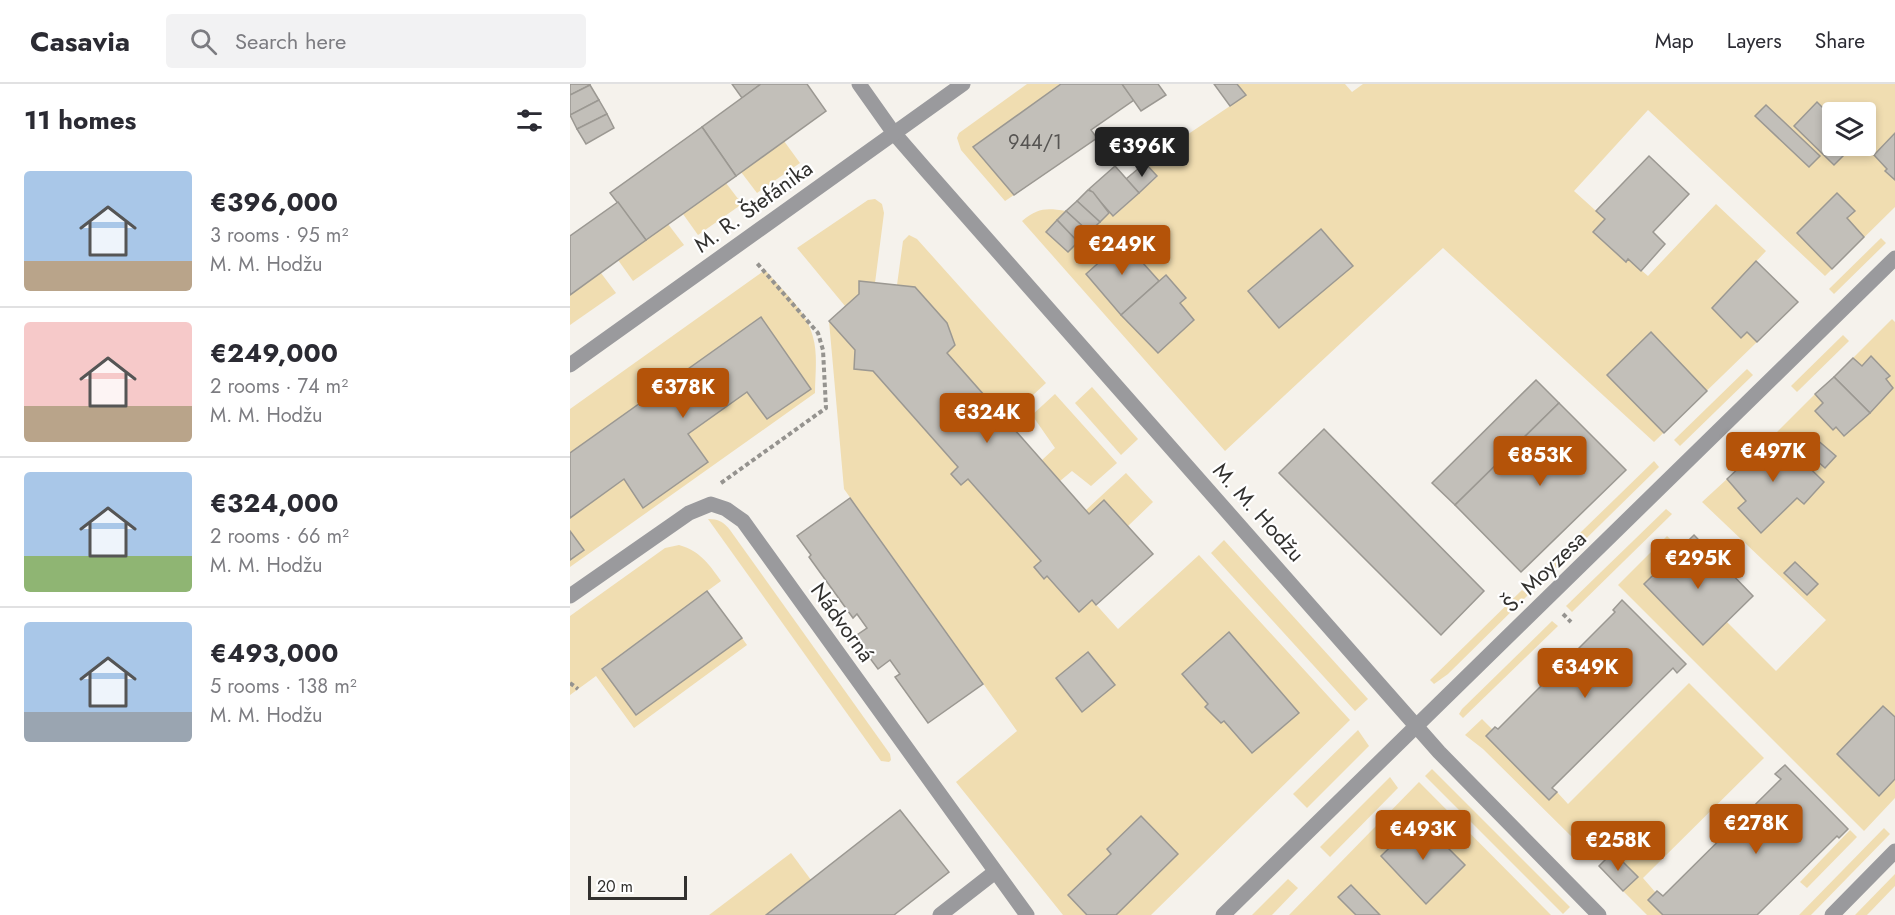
<!DOCTYPE html>
<meta charset="utf-8">
<style>
:root{--surface:#fff;--page:#f2f2f3;--text:#2b2b33;--muted:#7c7c81;--line:#e1e1e2;--accent:#b45309}
body{margin:0;font-family:Jost,sans-serif;background:var(--page);color:var(--text);height:100vh;display:flex;flex-direction:column;font-size:22px;white-space:nowrap}
*{box-sizing:border-box;margin:0}
p{font-size:20px;color:var(--muted)}
.icon{flex:none;width:33px;height:33px;fill:none;stroke:currentColor;stroke-width:2;stroke-linecap:round;stroke-linejoin:round}
.map{position:relative;flex:1;overflow:hidden}
.drawer{display:flex;flex-direction:column;background:var(--surface);width:570px}
.drawer>*{flex:none}
.tools{position:absolute;left:1252px;top:18px;display:grid;gap:12px}
.tools a{display:grid;place-items:center;width:54px;height:54px;border-radius:6px;background:var(--surface);box-shadow:0 3px 9px #0003;font-size:30px}
.scale{position:absolute;left:18px;bottom:15px;width:99px;box-sizing:border-box;padding-left:6px;border:3px solid #32312f;border-top:0;font-size:16px;line-height:21px;white-space:nowrap;color:#32312f;-webkit-text-stroke:4px #fff;paint-order:stroke}
.price{position:absolute;translate:-50% -51px;padding:0 14px;border-radius:6px;background:var(--accent);color:#fff;font-size:20px;line-height:39px;filter:drop-shadow(0 2px 3px #0008)}
.price::after{content:'';position:absolute;left:50%;top:36px;width:18px;height:14px;margin-left:-9px;background:inherit;clip-path:polygon(0 0,100% 0,50% 100%)}
.price.active{background:#222;color:#fff}
ul{padding:0;list-style:none}
li{display:flex;align-items:center;gap:18px;height:150px;padding:0 24px}
li+li{border-top:2px solid var(--line)}
li span{display:grid;place-items:center;flex:none;width:168px;height:120px;border-radius:6px;color:#555}
li>.icon{margin-inline-start:auto}
span .icon{width:72px;height:72px;fill:#fffc;stroke-width:1}
li b{font-size:26px}
h2{display:flex;justify-content:space-between;align-items:center;height:72px;padding:0 24px;font-size:26px}
header{display:flex;align-items:center;gap:36px;box-sizing:border-box;height:84px;padding:0 30px;background:var(--surface);border-bottom:2px solid var(--line)}
header strong{font-size:28px}
nav{display:flex;gap:33px;margin-inline-start:auto;font-size:21px}
.search{width:420px;height:54px;background:var(--page);display:flex;align-items:center;gap:15px;box-sizing:border-box;padding:0 21px;border-radius:6px;color:var(--muted);font-size:22px}
main{display:flex;flex:1;min-height:0}
.map>svg:first-child{display:block}
.green{fill:#f0ddb1;fill-rule:evenodd}
.building{fill:#c2bfb9;stroke:#9b9892;stroke-width:1.5}
.lines{fill:none;stroke-linecap:round;stroke-linejoin:round}
.path{stroke:#95938f;stroke-width:4;stroke-dasharray:4.5 3;stroke-linecap:butt}
.lane{stroke:#9a9a9d;stroke-width:15}
.street{stroke:#9a9a9d;stroke-width:15}
.labels{text-anchor:middle;dominant-baseline:central;stroke-width:4.5;stroke-linejoin:round;paint-order:stroke}
.number-label{font-size:20px;fill:#565452}
.street-label{font-size:22px;fill:#32312f;stroke:#fff}
</style>
<header>
<strong>Casavia</strong>
<div class="search"><svg class="icon" aria-label="search" viewBox="0 0 24 24"><circle cx="10" cy="10" r="6"/><path d="M15 15l6 6"/></svg>Search here</div>
<nav><a>Map</a><a>Layers</a><a>Share</a></nav>
</header>
<main>
<section class="drawer">
<h2>11 homes<svg class="icon" aria-label="filters" viewBox="0 0 24 24"><path d="M4 7h16M4 17h16"/><circle cx="9" cy="7" r="2"/><circle cx="15" cy="17" r="2"/></svg></h2>
<ul>
<li><span style="background:linear-gradient(#a9c7e8 75%,#b9a48a 0)"><svg class="icon" aria-label="home" viewBox="0 0 24 24"><path d="M3 11l9-7 9 7M6 9v11h12V9"/></svg></span><div><b>€396,000</b><p>3 rooms · 95 m²</p><p>M. M. Hodžu</p></div></li>
<li><span style="background:linear-gradient(#f6c9c9 70%,#b9a48a 0)"><svg class="icon" aria-label="home" viewBox="0 0 24 24"><path d="M3 11l9-7 9 7M6 9v11h12V9"/></svg></span><div><b>€249,000</b><p>2 rooms · 74 m²</p><p>M. M. Hodžu</p></div></li>
<li><span style="background:linear-gradient(#a9c7e8 70%,#8fb573 0)"><svg class="icon" aria-label="home" viewBox="0 0 24 24"><path d="M3 11l9-7 9 7M6 9v11h12V9"/></svg></span><div><b>€324,000</b><p>2 rooms · 66 m²</p><p>M. M. Hodžu</p></div></li>
<li><span style="background:linear-gradient(#a9c7e8 75%,#9aa5b1 0)"><svg class="icon" aria-label="home" viewBox="0 0 24 24"><path d="M3 11l9-7 9 7M6 9v11h12V9"/></svg></span><div><b>€493,000</b><p>5 rooms · 138 m²</p><p>M. M. Hodžu</p></div></li>
</ul>
</section>
<div class="map">
<svg width="1325" height="831" viewBox="0 0 1325 831">
<rect width="100%" height="100%" fill="#f5f2ec"/>
<g class="green">
<path d="M457 0H491L403 63 444 111 435 117 391 66 387 54 389 49Z"/>
<path d="M667 0H775L782 8 793 0H1325V123L1255 192 1078 26 1004 107 1035 135 1024 148 1055 178 1058 175 1078 192 1146 120 1196 167 1142 224 1177 248 1187 258 1084 358 873 164 655 367 452 137C469 124 475 124 496 127L476 148 498 168 539 129 544 132 587 93 575 79 675 12ZM1263 28H1296V62H1263Z"/>
<path d="M214 57 230 79 187 109 171 88Z"/>
<path d="M156 99 172 120 128 151 113 130Z"/>
<path d="M305 115 312 120 314 129 305 199 289 197V210L275 222 227 164 298 116Z"/>
<path d="M98 140 114 161 63 197 48 176Z"/>
<path d="M339 151 347 155 476 299 436 336 377 269 385 261 377 239 345 203 327 201 333 157Z"/>
<path d="M1311 154 1316 159 1264 210 1259 205Z"/>
<path d="M195 186C212 206 237 227 243 253 248 270 245 292 245 309L0 483V476L14 466 0 447V434L54 395 73 423 138 378 118 350 177 308 197 335 241 305 191 233 0 369V325Z"/>
<path d="M31 189 46 209 0 241V211Z"/>
<path d="M1322 235 1325 238V714L1294 747 1048 501 1097 452 1110 464 1074 500 1134 560 1157 538 1206 587 1256 536 1132 418 1157 395 1176 417 1168 424 1191 449 1227 414 1234 420 1253 398 1205 350 1245 310 1253 319 1245 327 1263 346 1266 343 1274 352 1300 329 1323 304 1316 295 1320 291 1301 273 1292 282 1283 274Z"/>
<path d="M259 237 285 266 284 285 303 287 388 383 381 390 391 401 398 395 471 477 464 483 474 494 477 492 509 527 522 516 548 545 629 471 780 636 581 831H493L386 698 447 647 274 405ZM518 569 545 601 512 628 486 595Z"/>
<path d="M1273 251 1279 257 1227 308 1221 302Z"/>
<path d="M1177 285 1183 291 1110 362 1104 356Z"/>
<path d="M522 303 568 355 551 371 505 319Z"/>
<path d="M485 310 547 379 521 402 502 387 490 397 472 376 485 364 462 331Z"/>
<path d="M1084 377 1089 383 980 490 974 484Z"/>
<path d="M556 389 583 418 558 442 534 417 519 430 516 426Z"/>
<path d="M1096 425 1102 430 1002 528 996 522Z"/>
<path d="M138 435C148 435 154 438 160 446L320 670 321 676 319 678 311 677Z"/>
<path d="M654 456 798 615 785 627 641 469Z"/>
<path d="M109 461C130 467 139 480 151 497L32 584 66 631 172 554 177 561 64 644 26 592 0 611V532L95 464Z"/>
<path d="M952 506 958 511 878 590 864 600 860 596Z"/>
<path d="M982 537 988 542 893 634 889 630 892 625Z"/>
<path d="M1119 599 1194 674 1073 794 1086 809 1079 816 1093 831H1077L1053 807 1067 793 1019 742 1005 756 913 665 895 651 912 635 922 645 916 652 979 715 987 708 998 720Z"/>
<path d="M788 646 799 662 737 724 723 710Z"/>
<path d="M862 685 1000 823 993 830 855 692Z"/>
<path d="M820 693 828 704 760 773 750 763Z"/>
<path d="M849 698 981 831H719Z"/>
<path d="M1314 744 1320 750 1241 831H1229Z"/>
<path d="M1280 746 1287 753 1237 804 1230 798Z"/>
<path d="M221 769 241 796 196 831H139Z"/>
<path d="M1325 790V802L1297 831H1285Z"/>
<path d="M718 795 728 804 702 831H682Z"/>
</g>
<g class="building">
<path d="M0 0H20V1L0 11Z"/>
<path d="M162 0H191L172 14Z"/>
<path d="M191 0H237L256 27 166 92 132 43Z"/>
<path d="M491 0H552L564 16 521 46 527 54 444 111 403 63Z"/>
<path d="M552 0H588L596 11 571 27Z"/>
<path d="M644 0H667L676 11 660 22Z"/>
<path d="M20 1 29 16 0 31V11Z"/>
<path d="M29 16 37 30 7 45 0 31Z"/>
<path d="M1247 18 1263 34V62H1283L1264 81 1224 42Z"/>
<path d="M1196 21 1250 72 1239 83 1185 32Z"/>
<path d="M37 30 44 44 16 60 7 45Z"/>
<path d="M132 43 166 92 76 156 40 109Z"/>
<path d="M1325 49V96L1315 87 1317 85 1304 71Z"/>
<path d="M1079 72 1119 110 1083 148 1095 160 1071 187 1058 175 1056 178 1023 148 1035 135 1026 127Z"/>
<path d="M575 79 587 92 569 109 556 95Z"/>
<path d="M545 82 569 109 543 132 519 105Z"/>
<path d="M518 106 523 108 539 129 530 138 507 117Z"/>
<path d="M1267 109 1285 127 1277 134 1294 153 1262 185 1227 149Z"/>
<path d="M507 117 530 138 519 148 496 127Z"/>
<path d="M48 118 76 156 0 211V152Z"/>
<path d="M496 127 519 148 508 158 487 136Z"/>
<path d="M487 136 508 158 498 168 476 148Z"/>
<path d="M751 145 783 182 709 244 678 207Z"/>
<path d="M548 151 589 197 551 231 516 190 535 173 531 168Z"/>
<path d="M1186 177 1228 218 1187 258 1177 248 1171 254 1142 224Z"/>
<path d="M596 191 616 214 610 219 624 236 588 269 551 231Z"/>
<path d="M289 197 345 203 377 239 385 261 377 269 519 430 534 416 583 470 526 521 522 516 509 528 477 492 474 495 464 483 471 477 398 395 391 401 381 390 388 383 303 287 284 285 285 266 259 237 289 210Z"/>
<path d="M191 233 241 305 197 335 177 308 118 350 138 378 73 424 54 395 0 434V369Z"/>
<path d="M1081 248 1137 307 1094 349 1037 291Z"/>
<path d="M1301 272 1320 292 1316 295 1323 304 1300 329 1264 293 1283 274 1292 282Z"/>
<path d="M1264 293 1300 329 1274 352 1266 343 1263 346 1245 327 1253 319 1245 310Z"/>
<path d="M966 296 989 319 885 421 862 399Z"/>
<path d="M989 319 1056 386 951 488 885 421Z"/>
<path d="M754 345 914 507 871 551 709 389Z"/>
<path d="M1205 350 1254 398 1234 420 1227 414 1191 449 1168 424 1176 417 1157 395Z"/>
<path d="M1245 354 1266 372 1255 384 1235 366Z"/>
<path d="M280 414 413 600 358 639 325 593 330 590 320 576 308 585 284 553 297 544 287 530 283 534 239 473 241 471 227 452Z"/>
<path d="M0 447 14 466 0 476Z"/>
<path d="M1124 451 1183 512 1133 561 1074 500Z"/>
<path d="M1225 478 1248 500 1237 511 1214 489Z"/>
<path d="M137 507 172 554 66 631 32 585Z"/>
<path d="M1052 516 1116 580 1107 589 1103 584 982 704 987 708 979 716 916 652 925 643 928 645 1045 528 1043 526Z"/>
<path d="M659 548 729 629 682 669 654 637 651 639 635 623 638 620 612 590Z"/>
<path d="M518 568 545 601 512 628 486 594Z"/>
<path d="M1313 622 1325 633V695L1309 712 1267 670Z"/>
<path d="M1215 681 1278 745 1269 754 1267 752 1187 831H1093L1078 816 1087 807 1093 812 1211 695 1205 690Z"/>
<path d="M330 726 379 788 324 831H196Z"/>
<path d="M571 732 608 770 546 831H517L498 811 541 770 537 765Z"/>
<path d="M849 735 895 781 856 820 811 772Z"/>
<path d="M1043 768 1068 793 1053 807 1029 782Z"/>
<path d="M781 801 810 831H786L768 813Z"/>
</g>
<g class="lines">
<g class="path">
<path d="M151 399 256 324 253 266 248 249 186 178"/>
<path d="M993 530 1001 538"/>
<path d="M0 599 8 605"/>
</g>
<g class="lane">
<path d="M0 512 119 429 141 420 156 425 173 437 457 831"/>
<path d="M370 831 425 788"/>
</g>
<g class="street">
<path d="M289 0 323 48 356 86 869 668 1029 831"/>
<path d="M0 281 393 0"/>
<path d="M653 831 1325 174"/>
<path d="M1262 831 1325 767"/>
</g>
</g>
<g class="labels">
<g class="number-label">
<text x="465" y="58">944/1</text>
</g>
<g class="street-label">
<text transform="translate(183 122) rotate(-36)">M. R. Štefánika</text>
<text transform="translate(689 428) rotate(48)">M. M. Hodžu</text>
<text transform="translate(974 487) rotate(-44)">Š. Moyzesa</text>
<text transform="translate(273 538) rotate(54)">Nádvorná</text>
</g>
</g>
</svg>
<div class="tools">
<a><svg class="icon" aria-label="layers" viewBox="0 0 24 24"><path d="M12 4l9 5-9 5-9-5zM3 14l9 5 9-5"/></svg></a>
</div>
<div class="scale">20 m</div>
<b class="price active" style="left:572px;top:94px">€396K</b>
<b class="price" style="left:552px;top:192px">€249K</b>
<b class="price" style="left:113px;top:335px">€378K</b>
<b class="price" style="left:417px;top:360px">€324K</b>
<b class="price" style="left:1203px;top:399px">€497K</b>
<b class="price" style="left:970px;top:403px">€853K</b>
<b class="price" style="left:1128px;top:506px">€295K</b>
<b class="price" style="left:1015px;top:615px">€349K</b>
<b class="price" style="left:1186px;top:771px">€278K</b>
<b class="price" style="left:853px;top:777px">€493K</b>
<b class="price" style="left:1048px;top:788px">€258K</b>
</div>
</main>
